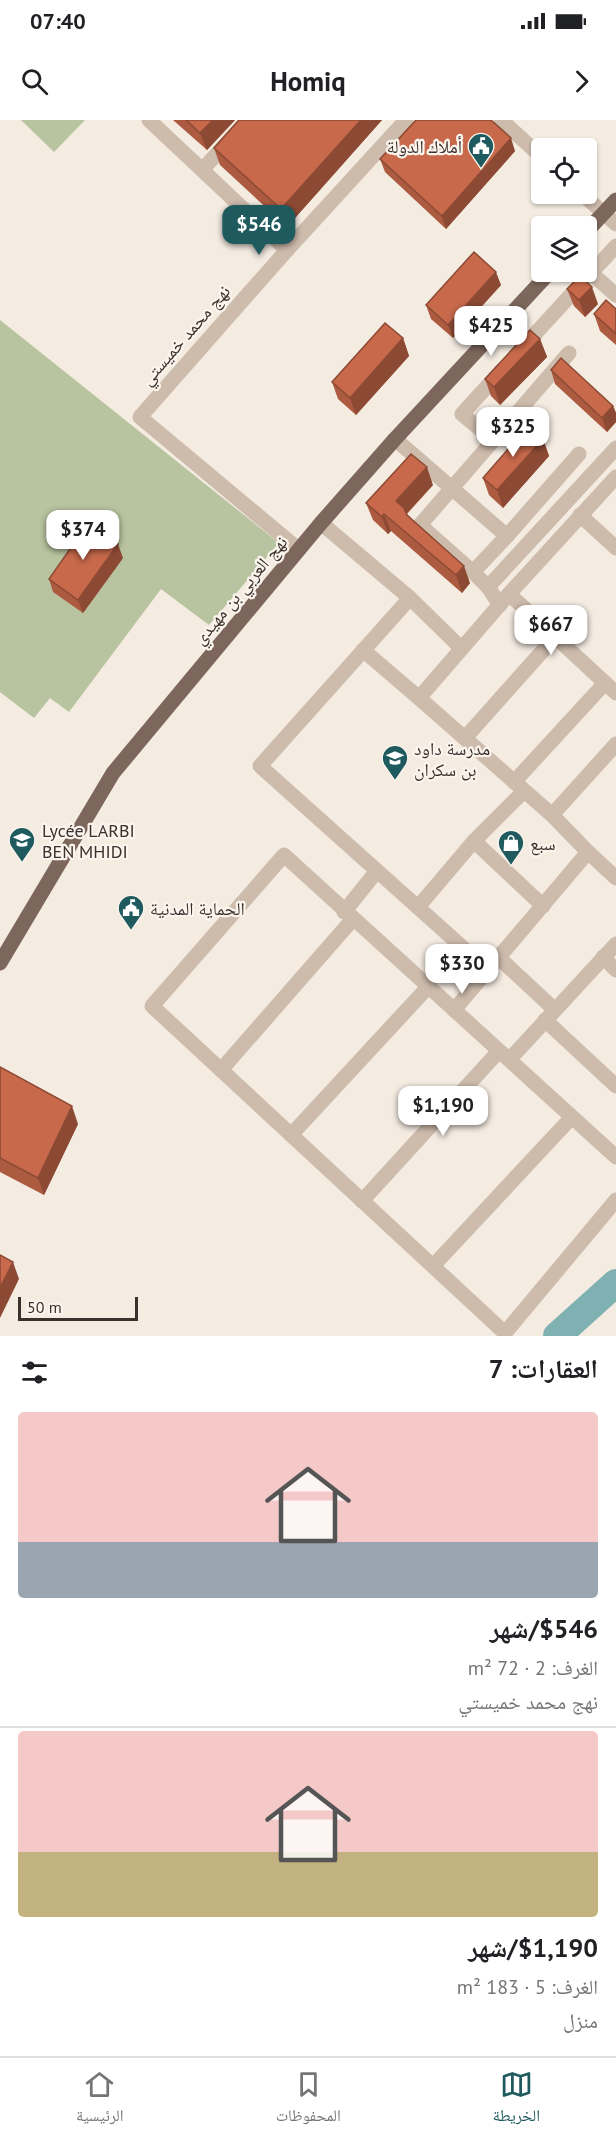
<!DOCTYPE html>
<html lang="ar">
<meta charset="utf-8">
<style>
:root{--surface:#fff;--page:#f2f2f2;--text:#202124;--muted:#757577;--line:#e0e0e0;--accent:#1f5a5e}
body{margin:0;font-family:"PT Sans","Noto Naskh Arabic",sans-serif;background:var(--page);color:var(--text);direction:rtl;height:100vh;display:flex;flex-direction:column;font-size:22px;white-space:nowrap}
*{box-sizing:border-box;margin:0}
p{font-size:20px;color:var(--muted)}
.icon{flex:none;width:33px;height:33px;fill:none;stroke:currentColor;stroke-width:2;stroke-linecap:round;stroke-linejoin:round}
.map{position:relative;height:1216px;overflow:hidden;direction:ltr}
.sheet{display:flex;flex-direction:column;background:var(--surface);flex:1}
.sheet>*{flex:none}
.buttons{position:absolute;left:531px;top:18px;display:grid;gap:12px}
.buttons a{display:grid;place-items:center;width:66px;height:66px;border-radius:6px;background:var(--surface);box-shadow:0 2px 4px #0004;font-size:30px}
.scale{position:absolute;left:18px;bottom:15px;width:120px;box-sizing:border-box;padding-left:6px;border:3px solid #3b302b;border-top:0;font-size:16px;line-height:21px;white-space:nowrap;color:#3b302b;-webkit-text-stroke:4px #fbf5ee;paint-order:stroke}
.price{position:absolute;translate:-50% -51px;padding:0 14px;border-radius:12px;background:#fff;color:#222;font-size:20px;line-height:39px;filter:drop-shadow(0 2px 3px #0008)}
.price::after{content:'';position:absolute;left:50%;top:36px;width:18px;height:14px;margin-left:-9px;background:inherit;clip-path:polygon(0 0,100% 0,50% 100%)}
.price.on{background:var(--accent);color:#fff}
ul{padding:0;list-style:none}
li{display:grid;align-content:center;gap:12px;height:318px;padding:0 18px}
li+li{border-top:2px solid var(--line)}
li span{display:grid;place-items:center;height:186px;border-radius:6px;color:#555}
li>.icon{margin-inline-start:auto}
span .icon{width:108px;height:108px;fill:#fffc;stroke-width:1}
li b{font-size:26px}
h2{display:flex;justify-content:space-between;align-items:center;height:72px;padding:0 18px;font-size:26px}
.status{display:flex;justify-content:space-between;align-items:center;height:42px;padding:0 30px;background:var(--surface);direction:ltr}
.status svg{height:16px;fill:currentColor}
header{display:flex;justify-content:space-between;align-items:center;height:78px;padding:0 18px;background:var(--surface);font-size:27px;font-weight:600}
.dock{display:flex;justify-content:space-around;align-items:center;height:84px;border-top:2px solid var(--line);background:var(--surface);font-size:16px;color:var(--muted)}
.dock a{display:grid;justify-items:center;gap:3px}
.dock .on{color:var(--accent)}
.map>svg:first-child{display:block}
.green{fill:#b8c4a0}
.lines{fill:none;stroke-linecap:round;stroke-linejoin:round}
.river{stroke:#7fb0b2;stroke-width:28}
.minor{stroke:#cdbbac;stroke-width:15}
.major{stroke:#7d675c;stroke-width:15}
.wall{fill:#ac5a40}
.shaded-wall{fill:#8c4a34}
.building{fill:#c8694b;stroke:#8c4a34;stroke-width:1.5}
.labels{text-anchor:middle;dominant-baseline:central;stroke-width:4.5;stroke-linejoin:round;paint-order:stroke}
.poi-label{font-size:18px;fill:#3b302b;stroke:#fbf5ee;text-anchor:start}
.street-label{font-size:18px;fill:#3b302b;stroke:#fbf5ee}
</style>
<div class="status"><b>07:40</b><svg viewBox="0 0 49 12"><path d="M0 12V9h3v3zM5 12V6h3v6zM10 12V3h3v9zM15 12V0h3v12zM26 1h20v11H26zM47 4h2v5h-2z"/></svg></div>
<header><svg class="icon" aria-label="forward" viewBox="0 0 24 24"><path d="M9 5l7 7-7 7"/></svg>Homiq<svg class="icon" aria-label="search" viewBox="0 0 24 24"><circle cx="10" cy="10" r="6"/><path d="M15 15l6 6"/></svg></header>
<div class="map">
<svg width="616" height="1216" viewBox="0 0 616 1216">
<rect width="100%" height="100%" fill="#f4ebe1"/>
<g class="green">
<path d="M21 0H85L54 32Z"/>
<path d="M0 200 279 423 209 505 161 469 69 592 50 578 34 598 0 572Z"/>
</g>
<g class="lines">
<path class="river" d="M557 1216 616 1163"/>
<g class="minor">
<path d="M149 0 287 130"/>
<path d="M501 0 542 37"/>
<path d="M203 49 248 0"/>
<path d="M582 74 616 104"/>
<path d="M616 126 591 153 616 175"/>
<path d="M522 228 591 153"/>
<path d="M395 319 507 416 473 452 488 467 500 485"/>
<path d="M493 320 462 294 502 250"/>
<path d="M616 357 509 474 419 578 552 695 588 732 616 758"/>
<path d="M580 395 616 428"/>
<path d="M321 403 410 478 461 528"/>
<path d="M507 416 579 334"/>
<path d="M298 429 140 297 287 130 406 0"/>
<path d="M473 452 420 405 569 233"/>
<path d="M488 467 616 328"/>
<path d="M509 474 616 573"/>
<path d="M410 478 260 646 489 851"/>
<path d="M363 530 419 578"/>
<path d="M465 618 555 517"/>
<path d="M514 662 605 563"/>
<path d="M552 695 616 624"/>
<path d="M474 721 543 786"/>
<path d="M418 787 474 721 524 671"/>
<path d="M344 792 376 752"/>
<path d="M603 837 616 850"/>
<path d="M499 838 555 890"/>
<path d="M454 890 588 732"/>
<path d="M545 900 616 966"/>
<path d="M510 939 616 824"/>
<path d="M221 950 353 799"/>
<path d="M291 1015 428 867"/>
<path d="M616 1037 284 735 152 886 505 1213 616 1080"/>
<path d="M362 1081 499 931"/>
<path d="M433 1146 572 997"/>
</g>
<g class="major">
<path d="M586 112 616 80"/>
<path d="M0 843 113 653 321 403 395 319 550 152"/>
</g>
</g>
<g class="wall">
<path d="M173 0H235L207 30Z"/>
<path d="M239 0H382L287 107 220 45 214 28Z"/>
<path d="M515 31 446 109 385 52 380 39Z"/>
<path d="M501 165 453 218 431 199 426 185Z"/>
<path d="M567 169 598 184 585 197 574 186Z"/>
<path d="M616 189V225L600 211 594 194Z"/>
<path d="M403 218 409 236 356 295 338 279 332 262Z"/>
<path d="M540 219 547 237 500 285 491 276 485 259Z"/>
<path d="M551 250 613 286 616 293V302L607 312 555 264Z"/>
<path d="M543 319 549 336 503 388 489 375 483 358Z"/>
<path d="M433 365 407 394 470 463 462 473 391 411 388 414 373 400 366 383Z"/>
<path d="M123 438 83 493 53 472 49 459Z"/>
<path d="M0 947 78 1004 44 1075 0 1052Z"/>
</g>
<g class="shaded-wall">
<path d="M213 0H235L207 30 200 13Z"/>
<path d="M361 0H382L287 107 281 89Z"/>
<path d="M511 18 515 31 446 109 442 96Z"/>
<path d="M496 152 501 165 453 218 448 205Z"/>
<path d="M592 167 598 184 585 197 579 180Z"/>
<path d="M403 218 409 236 356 295 350 278Z"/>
<path d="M540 219 547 237 500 285 494 267Z"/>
<path d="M613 286 616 293V302L607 312 602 298Z"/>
<path d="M543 319 549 336 503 388 497 370Z"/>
<path d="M427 347 433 365 402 398 396 381Z"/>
<path d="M384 394 391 411 388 414 382 397Z"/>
<path d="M118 424 123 438 83 493 78 480Z"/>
<path d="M464 446 470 463 462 473 456 455Z"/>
<path d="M72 986 78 1004 44 1075 38 1058Z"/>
<path d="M13 1142 19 1159 0 1198V1168Z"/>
</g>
<g class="building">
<path d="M186 0H213L200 13Z"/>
<path d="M239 0H361L281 89 214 28Z"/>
<path d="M416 0H491L511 18 442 96 380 39Z"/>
<path d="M474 132 496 152 448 205 426 185Z"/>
<path d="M580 156 592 167 579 180 567 169Z"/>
<path d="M606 180 616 189V214L594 194Z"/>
<path d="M385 203 403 218 350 278 332 262Z"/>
<path d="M530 210 540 219 494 267 485 259Z"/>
<path d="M561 238 613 286 602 298 551 250Z"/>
<path d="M528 306 543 319 497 370 483 358Z"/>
<path d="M411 334 427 347 396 381 404 388 407 395 464 446 456 455 384 394 382 397 366 383Z"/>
<path d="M88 403 118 424 78 480 49 459Z"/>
<path d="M0 947 72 986 38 1058 0 1038Z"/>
<path d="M0 1135 13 1142 0 1168Z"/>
</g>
<defs>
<g id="civic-pin" transform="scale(1.35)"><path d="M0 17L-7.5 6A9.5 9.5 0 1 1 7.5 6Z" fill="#1f5a5e" stroke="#fbf5ee"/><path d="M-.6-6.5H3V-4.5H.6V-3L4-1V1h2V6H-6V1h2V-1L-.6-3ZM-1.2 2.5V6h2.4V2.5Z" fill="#fff"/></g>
<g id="school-pin" transform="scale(1.35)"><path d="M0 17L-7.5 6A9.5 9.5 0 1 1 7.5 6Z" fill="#1f5a5e" stroke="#fbf5ee"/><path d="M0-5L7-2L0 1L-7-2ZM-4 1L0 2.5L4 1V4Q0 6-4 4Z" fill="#fff"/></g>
<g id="shop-pin" transform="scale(1.35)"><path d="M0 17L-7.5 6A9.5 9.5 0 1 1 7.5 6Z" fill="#1f5a5e" stroke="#fbf5ee"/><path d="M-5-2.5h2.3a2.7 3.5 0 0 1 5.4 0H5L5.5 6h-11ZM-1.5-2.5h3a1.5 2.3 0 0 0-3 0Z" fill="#fff"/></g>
</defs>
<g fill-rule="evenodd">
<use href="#civic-pin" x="481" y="26"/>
<use href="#school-pin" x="395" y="638"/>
<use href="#school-pin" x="22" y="720"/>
<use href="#shop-pin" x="511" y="723"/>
<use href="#civic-pin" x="131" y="788"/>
</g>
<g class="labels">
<g class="poi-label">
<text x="462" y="26" text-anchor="end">أملاك الدولة</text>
<text x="414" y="628">مدرسة داود<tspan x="414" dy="21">بن سكران</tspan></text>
<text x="42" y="710">Lycée LARBI<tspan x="42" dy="21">BEN MHIDI</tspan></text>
<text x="530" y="723">سبع</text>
<text x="150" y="788">الحماية المدنية</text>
</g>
<g class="street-label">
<text transform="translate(185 215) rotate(-49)">نهج محمد خميستي</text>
<text transform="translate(240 470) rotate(-50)">نهج العربي بن مهيدي</text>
</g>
</g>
</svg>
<div class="buttons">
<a><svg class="icon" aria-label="locate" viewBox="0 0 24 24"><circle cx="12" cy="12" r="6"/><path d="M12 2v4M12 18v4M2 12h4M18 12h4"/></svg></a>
<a><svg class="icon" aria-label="layers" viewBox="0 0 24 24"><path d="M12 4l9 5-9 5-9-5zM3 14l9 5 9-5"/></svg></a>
</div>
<div class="scale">50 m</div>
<b class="price on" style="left:259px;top:136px">$546</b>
<b class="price" style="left:491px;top:237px">$425</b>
<b class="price" style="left:513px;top:338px">$325</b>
<b class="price" style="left:83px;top:441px">$374</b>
<b class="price" style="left:551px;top:536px">$667</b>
<b class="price" style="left:462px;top:875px">$330</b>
<b class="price" style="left:443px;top:1017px">$1,190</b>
</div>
<section class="sheet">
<h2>العقارات: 7<svg class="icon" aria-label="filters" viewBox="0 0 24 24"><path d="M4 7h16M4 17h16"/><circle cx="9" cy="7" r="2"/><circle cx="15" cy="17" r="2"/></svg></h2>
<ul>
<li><span style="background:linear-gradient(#f6c9c9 70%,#9aa5b1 0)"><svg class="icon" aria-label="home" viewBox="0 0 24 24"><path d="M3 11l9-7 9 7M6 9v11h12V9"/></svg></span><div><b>$546/شهر</b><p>الغرف: 2 · 72 m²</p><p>نهج محمد خميستي</p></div></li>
<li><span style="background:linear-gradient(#f6c9c9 65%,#c2b280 0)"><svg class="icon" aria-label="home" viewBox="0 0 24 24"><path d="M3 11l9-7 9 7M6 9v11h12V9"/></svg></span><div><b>$1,190/شهر</b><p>الغرف: 5 · 183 m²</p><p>منزل</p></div></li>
</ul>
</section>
<nav class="dock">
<a class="on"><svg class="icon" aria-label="map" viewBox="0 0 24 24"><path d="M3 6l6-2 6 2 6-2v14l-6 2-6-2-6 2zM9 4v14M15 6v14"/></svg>الخريطة</a>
<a><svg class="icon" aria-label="saved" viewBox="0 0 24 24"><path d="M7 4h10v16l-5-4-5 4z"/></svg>المحفوظات</a>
<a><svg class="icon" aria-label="home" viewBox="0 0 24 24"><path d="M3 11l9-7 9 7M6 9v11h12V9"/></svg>الرئيسية</a>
</nav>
